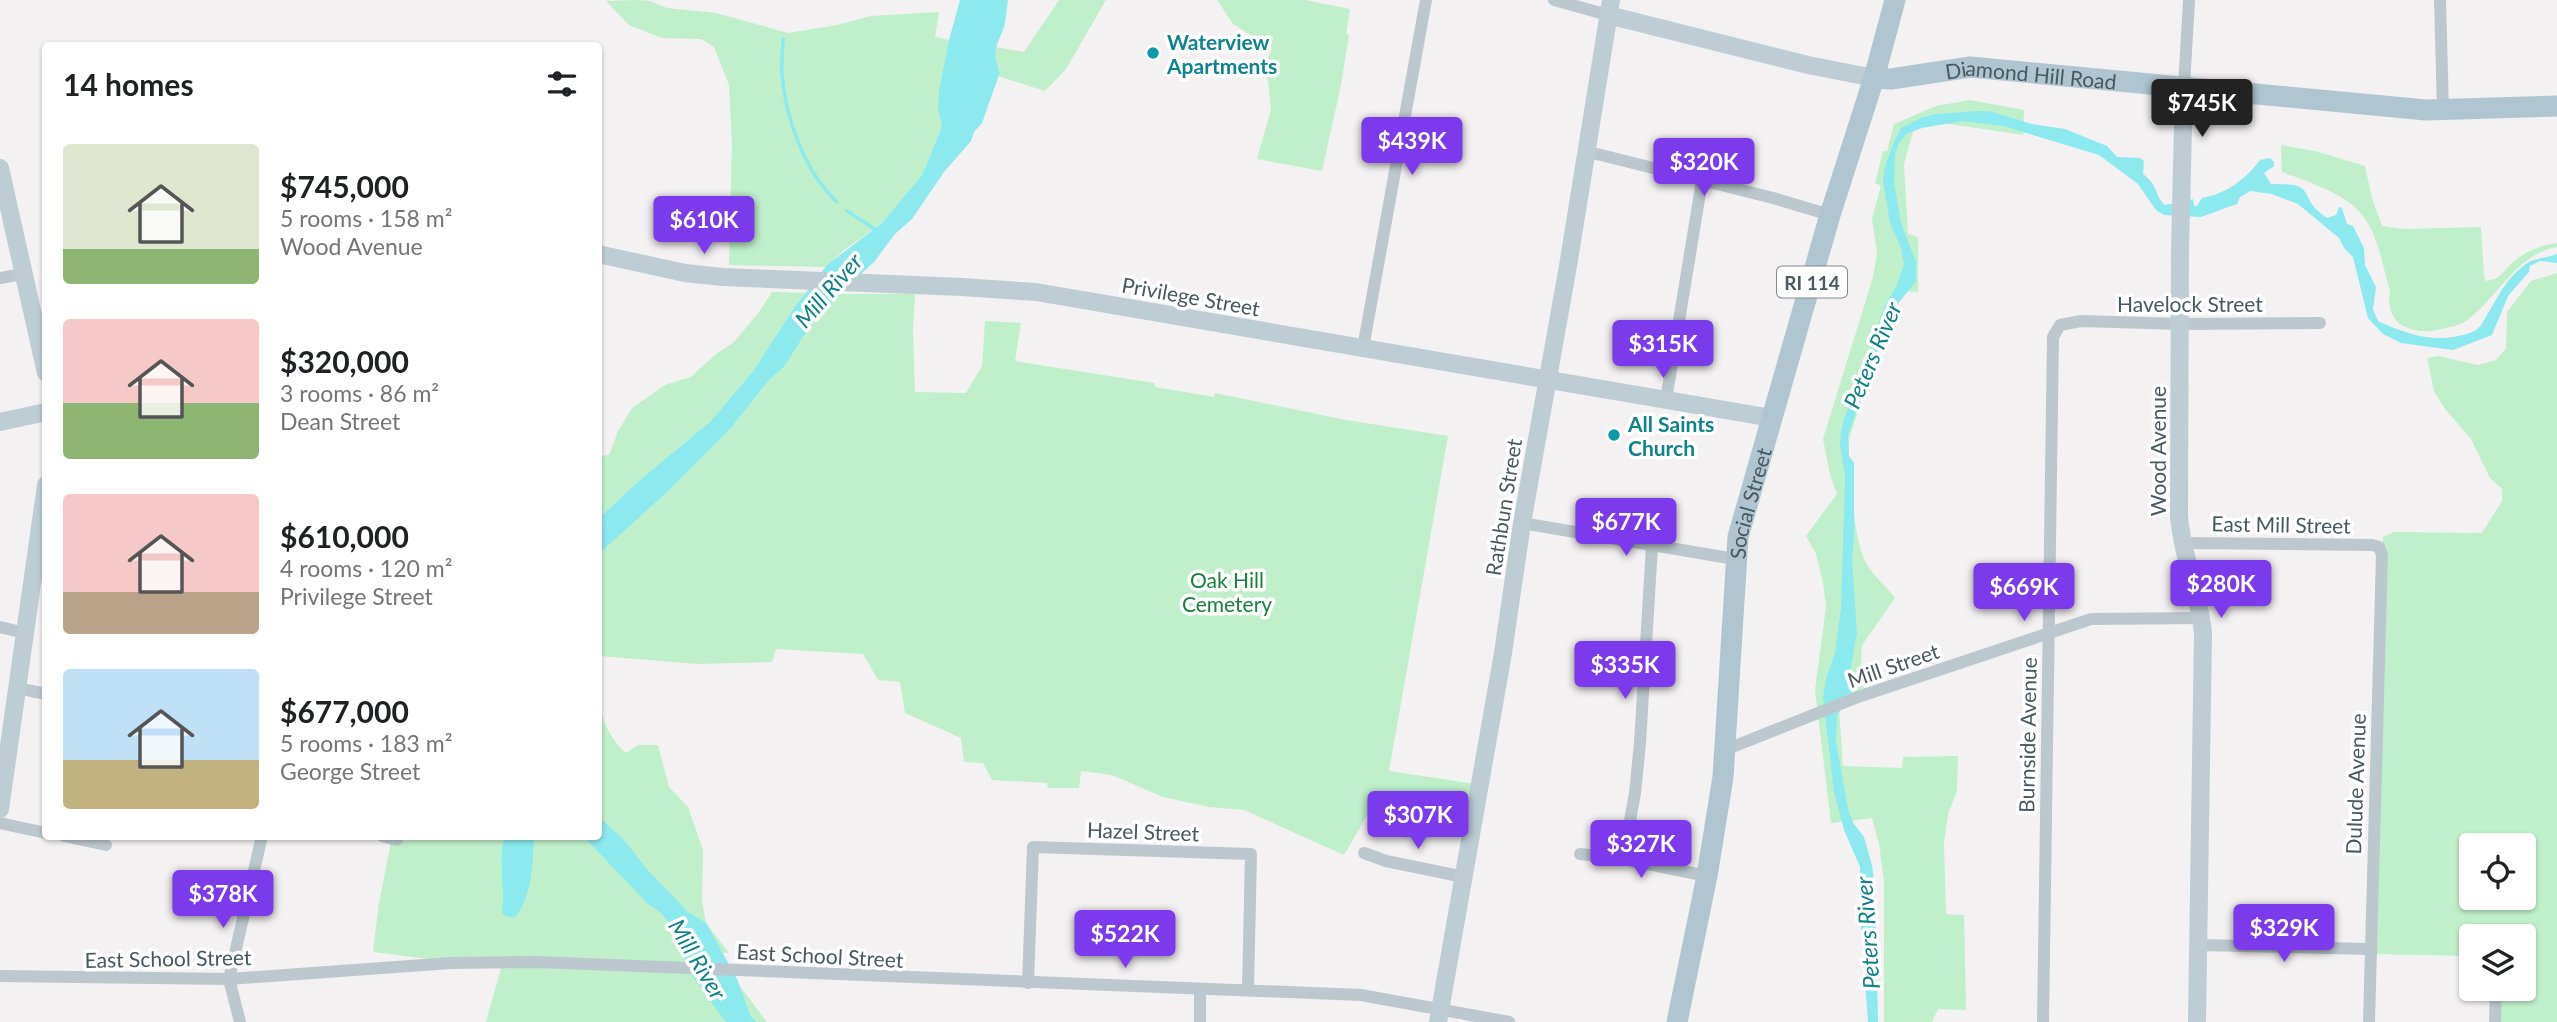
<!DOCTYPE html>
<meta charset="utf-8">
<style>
:root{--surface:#fff;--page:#f2f2f2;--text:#202124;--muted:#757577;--accent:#7c3aed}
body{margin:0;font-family:Lato,sans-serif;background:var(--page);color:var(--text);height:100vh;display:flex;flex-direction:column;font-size:26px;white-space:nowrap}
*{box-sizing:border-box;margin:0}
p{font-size:23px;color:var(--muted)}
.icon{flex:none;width:38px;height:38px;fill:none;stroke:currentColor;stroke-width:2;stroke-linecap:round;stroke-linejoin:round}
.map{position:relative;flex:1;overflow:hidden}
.drawer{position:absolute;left:42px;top:42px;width:560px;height:798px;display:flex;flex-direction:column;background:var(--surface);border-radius:7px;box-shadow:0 2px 5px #0004}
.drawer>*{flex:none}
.controls{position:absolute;left:2459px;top:833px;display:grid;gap:14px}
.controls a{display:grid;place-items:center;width:77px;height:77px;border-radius:7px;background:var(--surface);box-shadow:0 2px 5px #0004;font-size:35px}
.price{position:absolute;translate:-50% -60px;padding:0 16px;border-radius:7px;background:var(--accent);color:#fff;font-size:23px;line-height:46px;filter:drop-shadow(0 2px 4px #0008)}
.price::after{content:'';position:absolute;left:50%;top:42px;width:21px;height:16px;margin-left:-10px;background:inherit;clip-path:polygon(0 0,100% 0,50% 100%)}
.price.current{background:#222;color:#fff}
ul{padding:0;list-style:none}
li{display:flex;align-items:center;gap:21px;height:175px;padding:0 21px}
li span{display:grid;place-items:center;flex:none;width:196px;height:140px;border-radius:7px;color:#555}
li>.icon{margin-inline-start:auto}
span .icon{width:84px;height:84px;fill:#fffc;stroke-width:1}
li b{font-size:30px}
h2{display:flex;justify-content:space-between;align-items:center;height:84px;padding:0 21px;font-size:30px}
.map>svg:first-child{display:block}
.green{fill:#bff0cb;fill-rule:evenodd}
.water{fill:#8ce9ee}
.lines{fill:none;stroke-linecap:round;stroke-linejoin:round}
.stream{stroke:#8ce9ee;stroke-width:3.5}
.street{stroke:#bcc8cd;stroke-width:12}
.secondary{stroke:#beccd4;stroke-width:18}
.primary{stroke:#b0c5d0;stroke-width:21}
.culture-dot{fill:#0f9aa8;stroke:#fff;stroke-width:2.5}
.labels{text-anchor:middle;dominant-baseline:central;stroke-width:7;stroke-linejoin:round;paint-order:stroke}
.shield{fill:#fff;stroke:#7f8a8f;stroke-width:2}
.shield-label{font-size:19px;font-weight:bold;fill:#48585f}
.culture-label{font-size:21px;font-weight:bold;fill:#0d838f;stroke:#fff;text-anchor:start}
.street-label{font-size:21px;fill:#48585f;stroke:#fff}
.park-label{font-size:21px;fill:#16833b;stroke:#fff}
.water-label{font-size:23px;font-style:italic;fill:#0c8288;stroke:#fff}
</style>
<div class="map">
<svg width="2557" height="1022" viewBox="0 0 2557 1022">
<rect width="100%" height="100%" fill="#f3f1f1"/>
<g class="green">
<path d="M639 0 650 1 667 8 716 13 788 33 837 25 871 16 939 12 935 37 949 40 939 90V109L942 126 922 175 882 223 844 250 826 267 729 265 732 144 729 85 714 47 701 39 662 38 629 25 606 1Z"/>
<path d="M1059 0H1106L1066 69 1045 91 998 76 1000 71 994 58 995 47 1024 52Z"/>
<path d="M1217 0H1305L1350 9 1346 34 1349 35 1341 85 1322 171 1257 159 1271 109 1266 63 1272 48 1233 24Z"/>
<path d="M1970 100 2024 110 2023 135 1943 123 1914 128 1904 164 1908 234 1918 237V292L1903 291 1890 309 1849 439V456L1853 461C1849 483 1855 538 1864 559 1870 573 1886 586 1895 598L1862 645 1861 656 1864 695 1839 708 1843 766 1902 768 1903 757 1958 756 1957 791 1948 814 1944 843 1946 914 1964 915 1966 1010 1938 1009 1932 1022H1884V881L1879 844 1872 818 1831 823 1815 690 1826 607 1823 582 1816 554 1806 536 1837 494 1830 475 1823 439 1873 277 1877 254 1872 218 1881 186 1875 183 1883 151H1887L1894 124 1936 106Z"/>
<path d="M2281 145 2315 151 2365 166 2372 198 2382 226 2402 229 2481 227 2484 276 2486 281C2503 278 2502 272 2514 261 2527 251 2541 245 2557 243V247C2516 254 2497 299 2466 321 2461 325 2453 326 2446 328 2416 337 2384 328 2390 291 2383 268 2379 239 2365 219 2351 195 2307 181 2282 172Z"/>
<path d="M2557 273V1022H2495L2496 989H2524V936H2471V955L2468 956 2373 954 2383 537 2394 532 2482 533 2502 501V489L2490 478 2471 439 2445 409 2434 391 2427 358 2438 356 2478 365 2496 360 2506 348 2507 312 2531 281ZM2471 845H2524V898H2471Z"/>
<path d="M772 292 808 293 792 311 754 370 711 421 641 479 599 518V456L609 455 618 431 632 408 665 385 691 377 716 354 734 342 759 312Z"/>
<path d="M839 294H915L913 329 915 392 966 393 982 366 985 321 1021 323 1015 361 1154 383 1155 387 1214 397 1215 393 1346 420 1448 436 1389 771 1476 784 1470 828 1406 815 1375 802 1344 855 1244 810 1209 807 1163 797 1112 775 1081 771 1079 788H1048L1047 783 992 780 983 763 964 762 961 738 905 713 900 682 878 680 863 654 776 649 772 662 698 664 599 656V554L665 494 731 428 769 380 784 367 805 332Z"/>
<path d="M599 701C601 719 612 742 626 753L638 745H658L669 787 688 807 703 850 702 901 706 923 729 953 682 951 732 976 767 1022H486L501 968 373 952 379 903 392 837 598 836Z"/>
</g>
<g class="water">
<path d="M960 0H1008C1007 7 1006 16 1005 23 999 45 990 48 1000 72L982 123 974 132 971 141 944 172 912 219 895 234 874 262 839 294 806 332 784 367 769 380 731 428 665 494 599 554V518L641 479 711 421 754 370 792 311 827 265 882 223 922 175 942 126 938 109 939 90 949 40Z"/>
<path d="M1978 111H1989L2032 124 2065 129 2107 146 2117 157 2140 158 2144 161 2143 174C2158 184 2155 197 2165 205L2193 199 2194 206H2197L2202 198C2226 194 2246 179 2260 160L2270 158 2274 162V166L2264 173 2271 184C2321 183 2295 197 2327 218L2336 215 2339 207 2342 208 2347 224 2353 226 2364 248 2365 265 2376 287 2373 309 2378 321C2406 334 2433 343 2463 335 2470 333 2477 331 2481 325 2494 305 2503 282 2522 267 2533 257 2544 259 2557 254V263L2540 261 2530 266 2529 272 2508 296 2492 335 2453 350 2401 343 2383 334 2368 318 2353 257 2344 248 2339 238 2298 204 2272 194 2250 191 2240 197 2237 204 2201 217 2164 215 2156 210 2138 184 2099 155 2003 126 1962 121 1922 128 1906 134 1900 142 1895 154 1894 182 1901 223 1916 262V281L1892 311 1848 435 1849 457 1854 463V536L1852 559 1857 633 1851 667 1853 689 1837 716 1836 742 1848 809 1854 824 1864 837 1872 865 1875 888 1878 1022H1868L1861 928 1860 867 1844 830 1834 792 1823 697 1826 679 1835 653 1841 608 1845 476 1840 444 1841 432 1844 418 1860 379 1884 307 1897 285 1904 264 1901 248 1890 223 1883 181 1885 166 1894 142 1901 128 1923 117 1936 114Z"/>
<path d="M599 817 625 841 645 867 688 912 706 923 737 979 751 1017 757 1022H727L722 1017 691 974 672 926 661 913 647 903 584 837 598 836Z"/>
<path d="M505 837H534C533 861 532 900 514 918L505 916 502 912C506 888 497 860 505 837Z"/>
</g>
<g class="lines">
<g class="stream">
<path d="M783 39C783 50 781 62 782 73 785 117 804 171 837 202"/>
<path d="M847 211 876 230"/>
</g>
<g class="street">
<path d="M1554 0 1608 15"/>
<path d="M2440 0 2443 110"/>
<path d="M2184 86 2189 0"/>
<path d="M1585 151 1773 198 1830 215"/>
<path d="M0 278 22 274"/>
<path d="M1363 348 1426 0"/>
<path d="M1666 400 1702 181"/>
<path d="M1522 523 1735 559"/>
<path d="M2181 543 2372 545 2379 547 2382 555 2369 1022"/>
<path d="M0 627 25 633"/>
<path d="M17 688 46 694"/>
<path d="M1725 750 1858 697 2091 619 2201 618"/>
<path d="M0 823 46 833"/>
<path d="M64 836 106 845"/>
<path d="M382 836 397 840"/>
<path d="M1364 853 1386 861 1464 877"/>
<path d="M1580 854 1623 859 1707 876"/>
<path d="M1623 859 1635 793 1640 743 1652 546"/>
<path d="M2199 945 2370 949"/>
<path d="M0 976 229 979 451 963 537 962 1361 995 1509 1022"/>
<path d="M1028 983 1033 847 1251 854 1248 989"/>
<path d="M240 1022 229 979 262 836"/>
<path d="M1200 1022V989"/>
<path d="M2043 1022 2053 337 2060 325 2081 321 2180 324 2320 323"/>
<path d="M2495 1022 2496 989"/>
</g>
<g class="secondary">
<path d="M1608 15 1808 65 1874 78"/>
<path d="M2184 86 2180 250 2179 516C2182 556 2199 593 2203 633L2197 1022"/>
<path d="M0 168 46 373"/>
<path d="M598 254 685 273 723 277 962 287 1036 292 1772 418"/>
<path d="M0 422 46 412"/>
<path d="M0 809 46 485"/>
<path d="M1438 1022 1503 653 1522 523 1568 266 1611 0"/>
</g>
<g class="primary">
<path id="s1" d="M1874 78 1891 79 1970 67 2426 110 2557 106"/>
<path id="s2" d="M1677 1022 1707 876 1723 777 1738 537 1830 215 1874 78 1895 0"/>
</g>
</g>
<g class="culture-dot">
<circle cx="1153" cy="53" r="7"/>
<circle cx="1614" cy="435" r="7"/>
</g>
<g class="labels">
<rect class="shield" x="1777" y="266.5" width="70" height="31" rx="5"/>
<g class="shield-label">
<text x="1812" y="282">RI 114</text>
</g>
<g class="culture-label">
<text x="1167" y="41">Waterview<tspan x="1167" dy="24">Apartments</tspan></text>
<text x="1628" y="423">All Saints<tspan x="1628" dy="24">Church</tspan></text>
</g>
<g class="street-label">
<text stroke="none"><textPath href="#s1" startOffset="158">Diamond Hill Road</textPath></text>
<text transform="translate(1191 296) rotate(10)">Privilege Street</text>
<text x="2190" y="303">Havelock Street</text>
<text transform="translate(2157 451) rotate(-90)">Wood Avenue</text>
<text stroke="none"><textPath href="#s2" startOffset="525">Social Street</textPath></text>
<text transform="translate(1503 507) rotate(-81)">Rathbun Street</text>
<text transform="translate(2281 524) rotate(1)">East Mill Street</text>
<text transform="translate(1893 665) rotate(-19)">Mill Street</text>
<text transform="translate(2027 735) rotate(-89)">Burnside Avenue</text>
<text transform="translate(2355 784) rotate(-88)">Dulude Avenue</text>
<text transform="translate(1143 831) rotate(2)">Hazel Street</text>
<text transform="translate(820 955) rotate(3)">East School Street</text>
<text transform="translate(168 958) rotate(-1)">East School Street</text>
</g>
<g class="park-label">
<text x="1227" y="579">Oak Hill<tspan x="1227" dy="24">Cemetery</tspan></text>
</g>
<g class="water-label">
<text transform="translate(828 290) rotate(-49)">Mill River</text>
<text transform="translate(1872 355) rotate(-67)">Peters River</text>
<text transform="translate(1867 933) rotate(-94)">Peters River</text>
<text transform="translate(698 959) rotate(59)">Mill River</text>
</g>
</g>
</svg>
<div class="controls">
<a><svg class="icon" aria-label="locate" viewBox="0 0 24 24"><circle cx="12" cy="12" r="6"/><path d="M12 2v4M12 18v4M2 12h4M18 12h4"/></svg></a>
<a><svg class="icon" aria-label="layers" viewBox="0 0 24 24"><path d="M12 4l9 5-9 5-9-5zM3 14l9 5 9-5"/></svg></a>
</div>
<b class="price current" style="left:2202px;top:139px">$745K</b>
<b class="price" style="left:1412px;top:177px">$439K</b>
<b class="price" style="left:1704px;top:198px">$320K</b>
<b class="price" style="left:704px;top:256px">$610K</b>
<b class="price" style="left:1663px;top:380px">$315K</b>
<b class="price" style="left:1626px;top:558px">$677K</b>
<b class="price" style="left:2221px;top:620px">$280K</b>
<b class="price" style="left:2024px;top:623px">$669K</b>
<b class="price" style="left:1625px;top:701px">$335K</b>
<b class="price" style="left:1418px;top:851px">$307K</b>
<b class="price" style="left:1641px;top:880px">$327K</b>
<b class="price" style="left:223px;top:930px">$378K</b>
<b class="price" style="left:2284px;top:964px">$329K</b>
<b class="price" style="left:1125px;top:970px">$522K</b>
<section class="drawer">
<h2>14 homes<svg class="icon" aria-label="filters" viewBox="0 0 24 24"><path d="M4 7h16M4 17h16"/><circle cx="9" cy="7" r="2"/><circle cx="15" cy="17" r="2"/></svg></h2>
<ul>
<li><span style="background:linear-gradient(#dfe7d0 75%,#8fb573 0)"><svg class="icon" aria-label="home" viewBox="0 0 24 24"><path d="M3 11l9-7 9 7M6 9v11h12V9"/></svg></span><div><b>$745,000</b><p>5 rooms · 158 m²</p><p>Wood Avenue</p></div></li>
<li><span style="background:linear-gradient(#f6c9c9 60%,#8fb573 0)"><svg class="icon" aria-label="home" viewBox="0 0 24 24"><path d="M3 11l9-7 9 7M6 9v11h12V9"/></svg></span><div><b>$320,000</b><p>3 rooms · 86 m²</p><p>Dean Street</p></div></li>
<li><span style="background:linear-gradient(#f6c9c9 70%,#b9a48a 0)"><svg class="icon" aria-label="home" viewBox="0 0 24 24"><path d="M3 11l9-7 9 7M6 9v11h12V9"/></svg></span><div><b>$610,000</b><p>4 rooms · 120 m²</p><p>Privilege Street</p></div></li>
<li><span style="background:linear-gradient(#bfe0f5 65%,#c2b280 0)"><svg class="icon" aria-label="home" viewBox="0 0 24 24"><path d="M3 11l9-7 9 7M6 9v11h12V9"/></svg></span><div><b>$677,000</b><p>5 rooms · 183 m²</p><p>George Street</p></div></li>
</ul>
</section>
</div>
